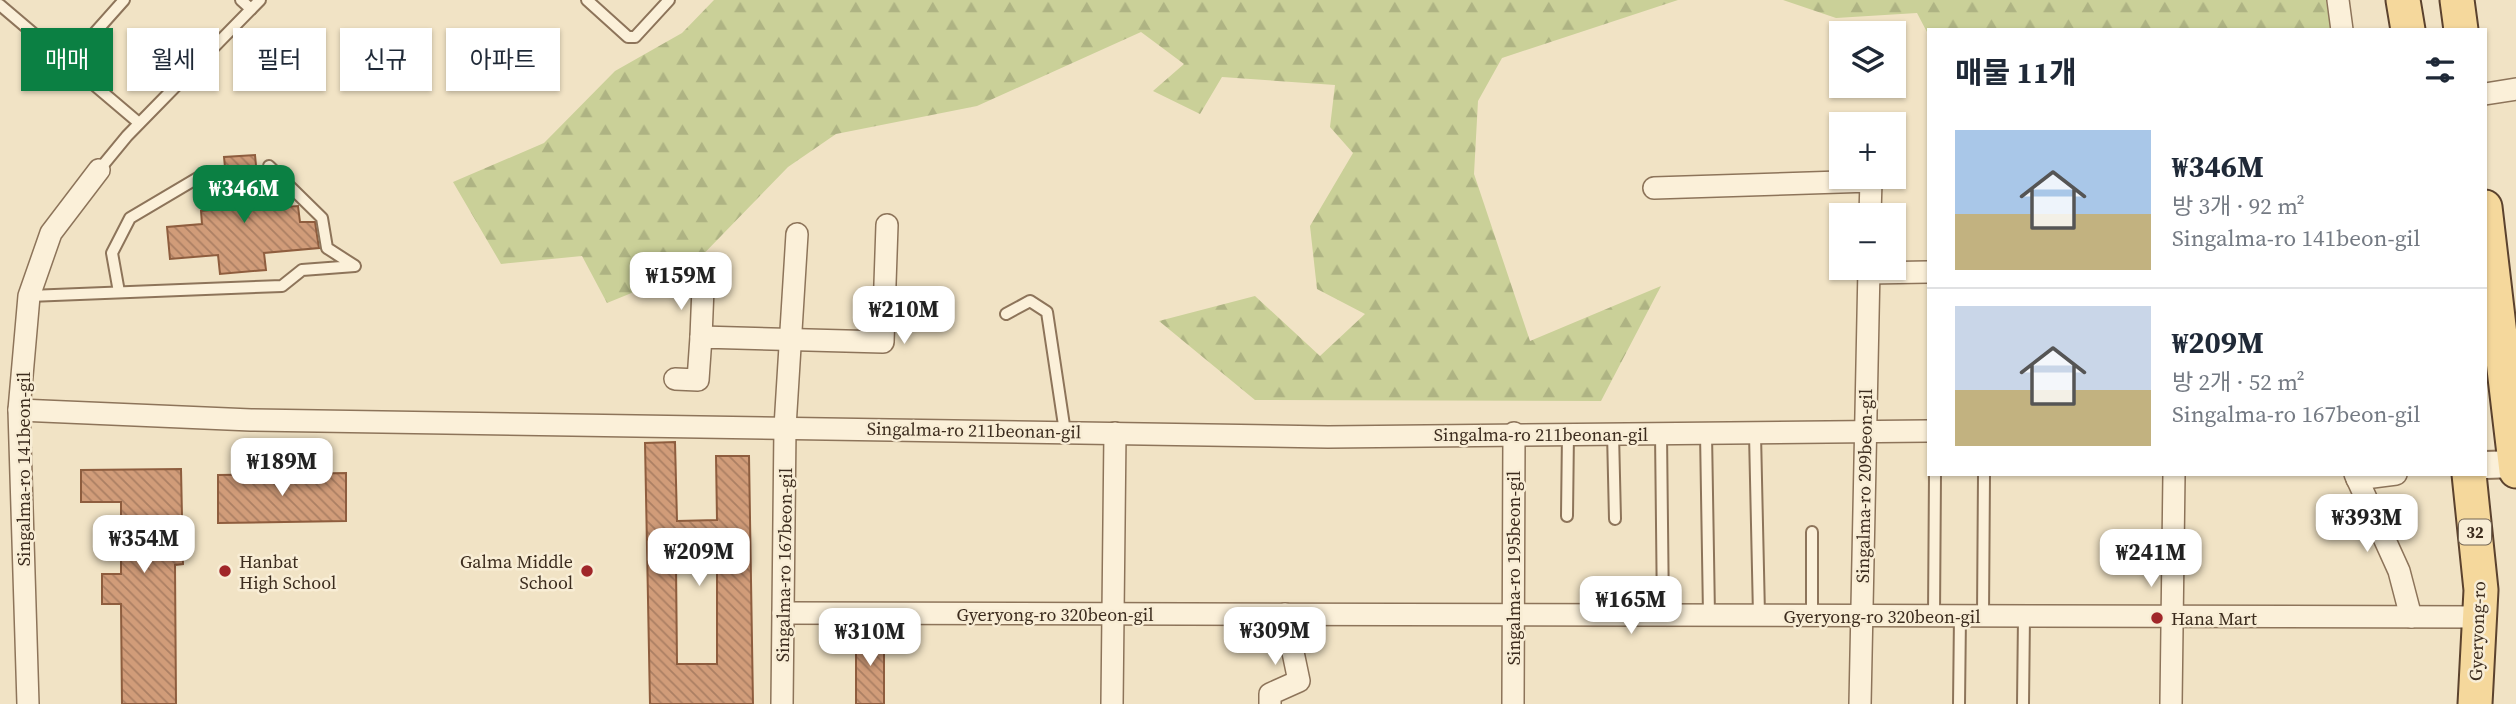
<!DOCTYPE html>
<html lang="ko">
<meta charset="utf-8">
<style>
:root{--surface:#fff;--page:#f2f2f3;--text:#1f2937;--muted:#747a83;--line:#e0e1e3;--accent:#0b8043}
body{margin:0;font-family:"Source Serif 4","Noto Sans KR",serif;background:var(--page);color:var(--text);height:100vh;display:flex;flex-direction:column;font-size:26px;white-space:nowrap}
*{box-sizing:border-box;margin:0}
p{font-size:23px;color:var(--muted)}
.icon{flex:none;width:38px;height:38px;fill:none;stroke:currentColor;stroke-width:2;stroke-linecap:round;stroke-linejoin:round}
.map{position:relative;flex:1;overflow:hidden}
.details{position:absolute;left:1927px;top:28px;width:560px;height:448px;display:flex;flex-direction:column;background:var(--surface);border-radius:0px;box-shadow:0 2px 5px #0004}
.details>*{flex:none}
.hud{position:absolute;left:21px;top:28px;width:665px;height:63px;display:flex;gap:14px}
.tools{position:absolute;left:1829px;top:21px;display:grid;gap:14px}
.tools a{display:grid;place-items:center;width:77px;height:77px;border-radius:0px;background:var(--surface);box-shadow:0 2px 5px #0004;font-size:35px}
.price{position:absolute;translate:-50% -60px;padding:0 16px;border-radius:14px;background:#fff;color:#222;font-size:23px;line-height:46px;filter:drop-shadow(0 2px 4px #0008)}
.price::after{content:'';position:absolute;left:50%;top:42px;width:21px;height:16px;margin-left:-10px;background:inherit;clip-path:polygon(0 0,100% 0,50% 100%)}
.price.on{background:var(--accent);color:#fff}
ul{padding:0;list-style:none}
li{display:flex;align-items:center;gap:21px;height:175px;padding:0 28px}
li+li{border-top:2px solid var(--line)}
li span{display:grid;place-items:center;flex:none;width:196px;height:140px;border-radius:0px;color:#555}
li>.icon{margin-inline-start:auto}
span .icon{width:84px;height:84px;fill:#fffc;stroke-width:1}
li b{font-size:30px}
h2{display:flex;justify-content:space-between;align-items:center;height:84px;padding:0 28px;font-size:30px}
.tag{padding:0 24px;border-radius:0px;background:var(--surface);box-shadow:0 2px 5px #0004;font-size:24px;line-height:63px}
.tag.on{background:var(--accent);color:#fff}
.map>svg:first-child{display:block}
.forest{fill:url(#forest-firs)}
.building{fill:url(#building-back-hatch);stroke:#8e5d3e;stroke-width:2;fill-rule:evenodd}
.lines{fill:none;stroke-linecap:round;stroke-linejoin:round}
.service-casing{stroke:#8d745a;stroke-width:14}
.minor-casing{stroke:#8d745a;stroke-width:24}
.tertiary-casing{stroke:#8d745a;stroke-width:30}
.primary-casing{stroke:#5b422e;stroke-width:37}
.service{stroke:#fbf0d9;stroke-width:10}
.minor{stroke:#fbf0d9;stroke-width:21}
.tertiary{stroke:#fbf0d9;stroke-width:26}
.primary{stroke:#f5d89c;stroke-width:33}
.poi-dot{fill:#a02629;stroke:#f8edd5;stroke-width:2.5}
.labels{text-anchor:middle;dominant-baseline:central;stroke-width:5;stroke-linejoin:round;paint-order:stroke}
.shield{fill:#f8edd5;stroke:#746655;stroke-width:2}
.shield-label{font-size:16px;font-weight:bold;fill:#3c2c1e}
.street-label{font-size:18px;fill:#3c2c1e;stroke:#f8edd5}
.poi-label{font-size:18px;fill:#3c2c1e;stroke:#f8edd5;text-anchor:start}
</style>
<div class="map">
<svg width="2516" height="704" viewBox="0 0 2516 704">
<defs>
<pattern id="forest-firs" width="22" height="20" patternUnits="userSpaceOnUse" patternTransform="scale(1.75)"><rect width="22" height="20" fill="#cad098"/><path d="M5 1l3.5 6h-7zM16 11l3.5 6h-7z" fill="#aeb383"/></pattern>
<pattern id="building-back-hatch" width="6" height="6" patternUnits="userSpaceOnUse" patternTransform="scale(1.75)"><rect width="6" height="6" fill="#d19c79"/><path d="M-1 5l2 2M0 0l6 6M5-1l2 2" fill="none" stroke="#ab7f63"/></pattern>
</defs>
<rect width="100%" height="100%" fill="#f1e3c5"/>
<g class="forest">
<path d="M714 0H1678L1502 58 1478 101 1474 174 1530 341 1661 286 1601 401 1255 400 1159 321 1255 296 1320 356 1365 314 1317 289 1310 226 1353 153 1330 127 1335 85 1222 77 1200 114 1153 91 1184 64 1141 32 977 106 836 134 788 167 688 270 607 303 582 256 501 264 453 182 544 143 615 71 682 33Z"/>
<path d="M1783 0H2326L2331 30H1928V34L1917 13 1836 18Z"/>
</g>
<g class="building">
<path d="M255 155 259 196 284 194 285 207 298 206 300 222H315L319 248 264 253 266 270 220 274 218 255 170 259 167 227 202 224 201 211 229 208 224 157Z"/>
<path d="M675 442 677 521 717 520 716 456H749L753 704H650L645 443ZM676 564H717V664H677Z"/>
<path d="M181 469 183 564 175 565 176 704H122L121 604H102V574H121V502H81V470Z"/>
<path d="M346 473V521L218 523V475Z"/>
<path d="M856 632 884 633V704H856Z"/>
</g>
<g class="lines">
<g class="service-casing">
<g id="service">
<path d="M241 0 251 9"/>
<path d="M587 0 628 37H635L669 0"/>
<path d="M0 5 139 123"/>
<path d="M67 64 124 0"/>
<path d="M99 170 127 136 260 0"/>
<path d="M119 292 112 253 130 218 206 173"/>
<path d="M29 296 282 286 302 270 355 266 327 248 322 218 269 166"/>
<path d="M1006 314 1030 301 1047 312 1065 432"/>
<path d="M1613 433 1615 519"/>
<path d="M1661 433 1663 615"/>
<path d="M1706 433 1709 615"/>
<path d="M1755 434 1759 615"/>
<path d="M1567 516 1568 433"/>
<path d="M1812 532V615"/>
<path d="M1934 616 1935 474"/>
<path d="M1983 616 1984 474"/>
<path d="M1959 704 1960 616"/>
<path d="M2023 704 2024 616"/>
</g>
</g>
<g class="minor-casing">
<g id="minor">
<path d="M2338 0 2342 30"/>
<path d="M2485 94 2516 89"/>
<path d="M1654 188 1871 181 1870 215"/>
<path d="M1869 273 1928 272"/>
<path d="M701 337 703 288"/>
<path d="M675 379 698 380 701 337 883 342 887 225"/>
<path d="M19 410 251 420 1328 437 1928 431"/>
<path d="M2355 474 2399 571 2411 617"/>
<path d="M2357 479 2396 474"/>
<path d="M783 613 2479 617"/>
<path d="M28 704 19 410 29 296 51 233 99 170"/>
<path d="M782 704 785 427 797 234"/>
<path d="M1112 704 1115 433"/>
<path d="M1270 704V694L1299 681 1285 614"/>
<path d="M1513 704 1514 433"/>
<path d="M1860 704 1869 268"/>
<path d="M2171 704 2174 474"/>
</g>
</g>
<g class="tertiary-casing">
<path id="tertiary" d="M2485 465 2516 464"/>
</g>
<g class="primary-casing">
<g id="primary">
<path d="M2403 0 2408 30"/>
<path d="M2457 0 2461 30"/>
<path d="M2485 207 2516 471"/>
<path d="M2469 474 2481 590 2475 704"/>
</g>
</g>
<use href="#service" class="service"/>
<use href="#minor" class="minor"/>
<use href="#tertiary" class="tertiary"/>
<use href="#primary" class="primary"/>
</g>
<g class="poi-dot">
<circle cx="225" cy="571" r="7"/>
<circle cx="587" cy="571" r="7"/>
<circle cx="2157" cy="618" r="7"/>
</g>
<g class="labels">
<rect class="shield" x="2459" y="519.5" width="32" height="25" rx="5"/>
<g class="shield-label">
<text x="2475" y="532">32</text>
</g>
<g class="street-label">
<text transform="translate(974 430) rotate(1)">Singalma-ro 211beonan-gil</text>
<text x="1541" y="434">Singalma-ro 211beonan-gil</text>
<text transform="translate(23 469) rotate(-90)">Singalma-ro 141beon-gil</text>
<text transform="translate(1864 486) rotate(-89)">Singalma-ro 209beon-gil</text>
<text transform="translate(784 565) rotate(-89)">Singalma-ro 167beon-gil</text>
<text transform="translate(1513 568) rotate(-90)">Singalma-ro 195beon-gil</text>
<text x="1055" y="614">Gyeryong-ro 320beon-gil</text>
<text x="1882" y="616">Gyeryong-ro 320beon-gil</text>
<text transform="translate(2477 631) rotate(-88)">Gyeryong-ro</text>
</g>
<g class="poi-label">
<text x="239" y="561">Hanbat<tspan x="239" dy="21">High School</tspan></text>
<text x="573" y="561" text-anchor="end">Galma Middle<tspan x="573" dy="21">School</tspan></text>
<text x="2171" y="618">Hana Mart</text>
</g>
</g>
</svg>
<div class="tools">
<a><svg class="icon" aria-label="layers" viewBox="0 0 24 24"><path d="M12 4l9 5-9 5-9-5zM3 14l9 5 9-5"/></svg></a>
<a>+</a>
<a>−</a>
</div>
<b class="price on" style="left:244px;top:225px">₩346M</b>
<b class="price" style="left:681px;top:312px">₩159M</b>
<b class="price" style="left:904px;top:346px">₩210M</b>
<b class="price" style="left:282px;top:498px">₩189M</b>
<b class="price" style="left:2367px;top:554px">₩393M</b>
<b class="price" style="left:144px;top:575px">₩354M</b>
<b class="price" style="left:699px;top:588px">₩209M</b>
<b class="price" style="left:2151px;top:589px">₩241M</b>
<b class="price" style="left:1631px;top:636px">₩165M</b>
<b class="price" style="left:1275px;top:667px">₩309M</b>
<b class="price" style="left:870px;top:668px">₩310M</b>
<div class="hud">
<a class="tag on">매매</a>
<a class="tag">월세</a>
<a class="tag">필터</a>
<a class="tag">신규</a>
<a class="tag">아파트</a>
</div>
<section class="details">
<h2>매물 11개<svg class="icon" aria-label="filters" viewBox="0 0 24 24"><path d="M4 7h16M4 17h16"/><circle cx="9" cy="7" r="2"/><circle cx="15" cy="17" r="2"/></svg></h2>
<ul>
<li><span style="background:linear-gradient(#a9c7e8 60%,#c2b280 0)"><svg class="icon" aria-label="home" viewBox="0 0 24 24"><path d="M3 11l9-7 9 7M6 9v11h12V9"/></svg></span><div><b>₩346M</b><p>방 3개 · 92 m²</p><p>Singalma-ro 141beon-gil</p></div></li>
<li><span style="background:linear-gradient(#c9d6e8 60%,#c2b280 0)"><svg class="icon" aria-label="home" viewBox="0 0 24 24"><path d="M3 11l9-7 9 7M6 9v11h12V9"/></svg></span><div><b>₩209M</b><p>방 2개 · 52 m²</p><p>Singalma-ro 167beon-gil</p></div></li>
</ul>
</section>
</div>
